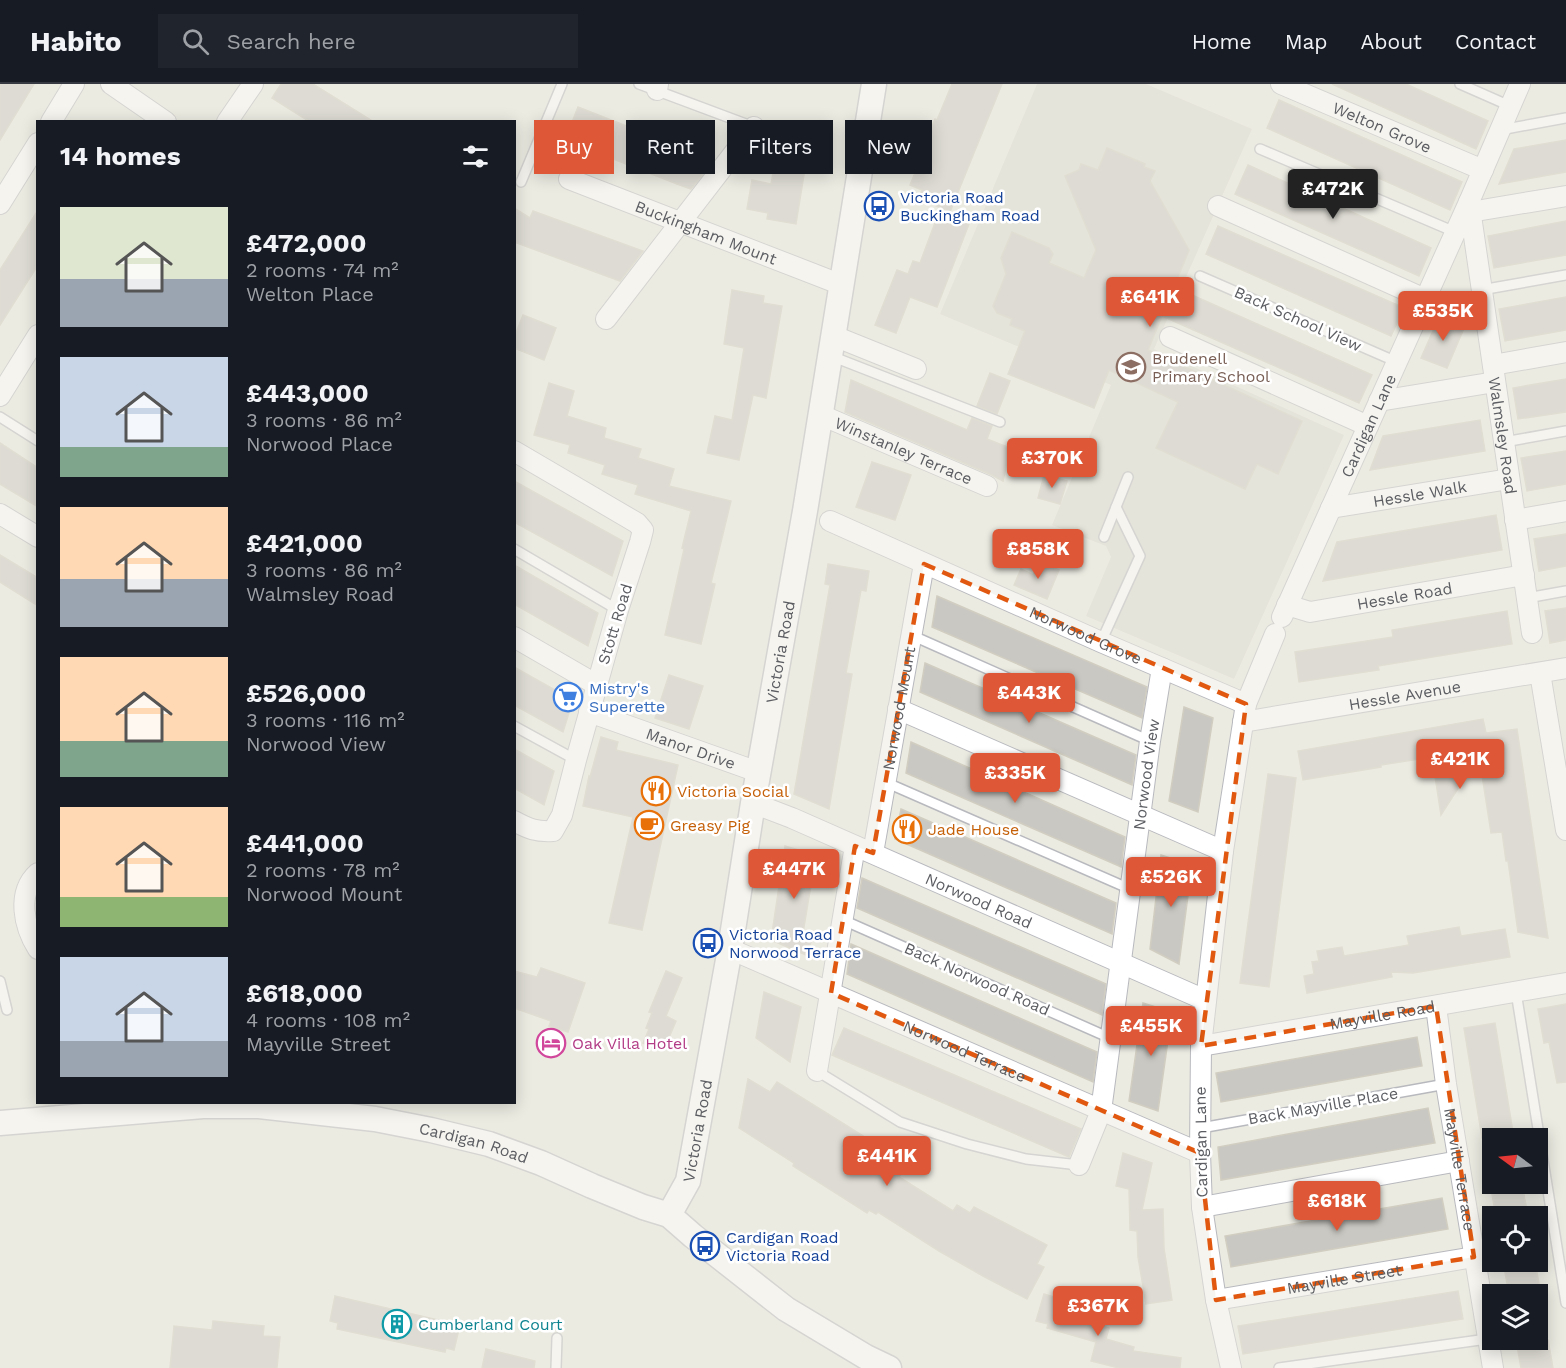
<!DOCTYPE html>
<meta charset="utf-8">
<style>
:root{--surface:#171b24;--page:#20242c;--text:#f1f3f6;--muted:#9ea1a6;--line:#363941;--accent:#de5837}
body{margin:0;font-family:"Work Sans",sans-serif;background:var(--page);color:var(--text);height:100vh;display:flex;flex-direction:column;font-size:22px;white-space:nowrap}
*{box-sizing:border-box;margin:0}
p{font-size:20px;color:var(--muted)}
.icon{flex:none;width:33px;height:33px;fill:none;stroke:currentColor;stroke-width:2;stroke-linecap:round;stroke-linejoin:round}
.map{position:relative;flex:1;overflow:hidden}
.panel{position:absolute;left:36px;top:36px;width:480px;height:984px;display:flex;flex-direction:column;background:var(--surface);border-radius:0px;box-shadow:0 3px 15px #0003}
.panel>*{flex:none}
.guide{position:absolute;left:534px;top:36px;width:570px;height:54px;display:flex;gap:12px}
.needle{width:39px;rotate:285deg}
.fabs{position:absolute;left:1482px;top:1044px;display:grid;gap:12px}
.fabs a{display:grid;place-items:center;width:66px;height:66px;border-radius:0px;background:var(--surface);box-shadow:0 3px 15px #0003;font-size:30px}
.price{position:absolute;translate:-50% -51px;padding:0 14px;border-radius:6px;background:var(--accent);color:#fff;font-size:20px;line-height:39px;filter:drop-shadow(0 2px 3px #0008)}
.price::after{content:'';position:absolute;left:50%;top:36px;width:18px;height:14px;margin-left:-9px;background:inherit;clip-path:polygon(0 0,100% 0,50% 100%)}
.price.active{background:#222;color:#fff}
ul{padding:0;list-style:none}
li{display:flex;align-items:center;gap:18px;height:150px;padding:0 24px}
li span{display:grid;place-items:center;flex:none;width:168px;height:120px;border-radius:0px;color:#555}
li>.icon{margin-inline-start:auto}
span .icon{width:72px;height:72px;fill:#fffc;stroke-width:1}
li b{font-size:26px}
h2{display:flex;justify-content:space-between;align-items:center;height:72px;padding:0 24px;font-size:26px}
.pill{padding:0 21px;border-radius:0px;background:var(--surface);box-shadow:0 3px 15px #0003;font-size:21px;line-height:54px}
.pill.active{background:var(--accent);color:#fff}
header{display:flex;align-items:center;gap:36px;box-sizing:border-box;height:84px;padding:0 30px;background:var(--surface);border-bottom:2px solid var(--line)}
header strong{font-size:28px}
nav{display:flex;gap:33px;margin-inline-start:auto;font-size:21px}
.search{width:420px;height:54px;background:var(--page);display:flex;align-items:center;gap:15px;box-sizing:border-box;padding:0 21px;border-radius:0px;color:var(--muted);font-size:22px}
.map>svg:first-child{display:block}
.education{fill:#dcdbd0}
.building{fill:#cac8c2;stroke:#d1cec1;stroke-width:1.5}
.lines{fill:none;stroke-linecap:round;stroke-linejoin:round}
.service-casing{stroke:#b8b9be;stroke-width:12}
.minor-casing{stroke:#b8b9be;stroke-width:22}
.tertiary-casing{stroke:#b8b9be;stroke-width:27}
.service{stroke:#fff;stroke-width:9}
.minor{stroke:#fff;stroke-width:20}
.tertiary{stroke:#fff;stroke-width:24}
.marked{fill:none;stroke:#e15910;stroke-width:4.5;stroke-dasharray:12 8;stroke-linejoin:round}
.labels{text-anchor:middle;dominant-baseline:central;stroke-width:5;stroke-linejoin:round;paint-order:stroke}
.street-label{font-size:16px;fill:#5b5d62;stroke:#fff}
.transit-label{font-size:16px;fill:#164399;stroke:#fff;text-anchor:start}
.education-label{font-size:16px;fill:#785e54;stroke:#fff;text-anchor:start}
.shop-label{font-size:16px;fill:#366cbe;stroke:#fff;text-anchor:start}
.food-label{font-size:16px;fill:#c56008;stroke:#fff;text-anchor:start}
.hotel-label{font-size:16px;fill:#b23c85;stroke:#fff;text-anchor:start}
.culture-label{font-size:16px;fill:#0d838f;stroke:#fff;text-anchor:start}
</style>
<header>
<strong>Habito</strong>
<div class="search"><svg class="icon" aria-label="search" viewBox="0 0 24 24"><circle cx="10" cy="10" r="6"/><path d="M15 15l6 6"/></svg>Search here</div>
<nav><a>Home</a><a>Map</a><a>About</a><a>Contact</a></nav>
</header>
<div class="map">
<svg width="1566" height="1284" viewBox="0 0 1566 1284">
<rect width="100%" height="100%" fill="#ecebe2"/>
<path class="education" d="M1037 0H1146L1252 45 1154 265 1344 351 1234 595 1086 532 1111 473 1106 462 1052 441 1111 301 940 230Z"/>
<g class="building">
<path d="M0 0H34L0 56Z"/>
<path d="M281 0H313L374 38H310L272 14Z"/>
<path d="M952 0H1002L950 128 918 114 922 106 910 101 917 84 915 83 935 35 937 36Z"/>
<path d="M1332 0H1406L1488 37 1476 65Z"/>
<path d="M1279 16 1462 98 1450 126 1267 44Z"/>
<path d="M578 23 690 67 714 76 691 105 677 100 565 56Z"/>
<path d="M790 51 810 54 796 140 767 135 768 129 747 125 752 96 771 100 777 68 787 70Z"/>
<path d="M1566 56V88L1499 100 1514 65Z"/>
<path d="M1107 64 1145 80 1144 83 1155 87 1150 97 1189 166 1174 203 1372 291 1359 319 1162 232 1148 266 1302 337 1278 390 1257 380 1245 405 1156 364 1178 318 1109 286 1094 324 1008 290 1025 247 1010 241 1012 235 997 229 993 222 1006 190 1001 174 1012 148 1049 164 1053 170 1049 179 1084 194 1096 166 1065 92 1079 86 1081 80 1098 86Z"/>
<path d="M1248 81 1431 164 1419 192 1235 110Z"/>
<path d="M514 124 530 134 533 127 643 167 620 197 514 158Z"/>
<path d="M38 126V181L0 241V186Z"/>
<path d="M939 128 969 140 937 223 910 213 896 249 875 241 897 186 908 190 913 177 920 179Z"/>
<path d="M1566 137V171L1494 184 1488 152Z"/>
<path d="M1218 142 1404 224 1391 252 1206 170Z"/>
<path d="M732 206 764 212 763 219 782 222 766 314 753 311 739 376 707 369 715 332 732 336 744 264 724 260Z"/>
<path d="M1566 213V246L1505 257 1499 225Z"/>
<path d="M523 231 556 244 544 276 514 264V254Z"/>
<path d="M1440 231 1465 242 1447 284 1421 274Z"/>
<path d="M990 289 1010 297 997 330 977 322Z"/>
<path d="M1566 295V328L1518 335 1513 304Z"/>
<path d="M851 296 967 346 972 334 992 342 987 355 1010 364 1003 397 992 391 845 328Z"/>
<path d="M549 299 574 307 567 332 606 344 604 354 641 365 638 374 674 385 669 402 731 417 711 499 715 500 701 560 665 551 684 465 682 464 691 427 635 410 638 401 602 390 605 381 568 369 570 361 534 351Z"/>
<path d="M1480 336 1485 367 1370 386 1383 352Z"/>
<path d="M0 359 38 384V423L0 400Z"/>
<path d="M1566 367V400L1527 407 1521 374Z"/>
<path d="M872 378 911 391 895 436 856 423Z"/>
<path d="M1044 391 1067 397 1060 420 1038 414Z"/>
<path d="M514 397 623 457 612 492 514 438Z"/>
<path d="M1496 431 1502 466 1323 497 1337 458Z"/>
<path d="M1566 450V482L1539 487 1534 455Z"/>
<path d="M0 471 38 494V522L0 498Z"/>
<path d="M1039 478 1059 486 1047 515 1014 501 1021 485 1033 491Z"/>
<path d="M828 480 869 487 866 507 861 506 846 589 852 590 829 725 794 710 830 501 825 500Z"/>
<path d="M514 481 598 529 588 562 514 520Z"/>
<path d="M937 512 1147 603 1142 634 932 543Z"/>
<path d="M1566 524V556L1550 559 1545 527Z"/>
<path d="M1507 527 1512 560 1378 582 1379 586 1299 598 1295 568 1393 553 1392 546Z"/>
<path d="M925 579 1136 671 1132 701 920 608Z"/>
<path d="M514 583 573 616 563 648 514 621Z"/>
<path d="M669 591 703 602 689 645 655 634Z"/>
<path d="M1184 623 1213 634 1198 728 1169 717Z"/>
<path d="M1483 635 1486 649 1517 645 1548 854 1518 848 1508 777H1506L1502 748 1491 749 1479 672 1441 731 1432 673 1381 681V683L1303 696 1298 667Z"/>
<path d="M601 653 618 658 616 666 678 681 642 846 609 839 633 733 583 722 589 692 590 693Z"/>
<path d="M911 658 1125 753 1121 783 906 689Z"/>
<path d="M514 665 554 687 544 721 514 704Z"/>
<path d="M1268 690 1296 694 1269 903 1240 899Z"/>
<path d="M901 725 1116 819 1112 850 895 755Z"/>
<path d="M785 762 816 771 803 849 813 853 806 871 771 856Z"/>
<path d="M1161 771 1192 781 1179 880 1150 865Z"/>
<path d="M862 794 1106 900 1102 931 857 824Z"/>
<path d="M1459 843 1461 852 1505 845 1510 873 1413 889 1391 888 1392 893 1307 909 1304 892 1314 890 1312 878 1319 877 1317 867 1342 863 1344 872 1409 861 1407 852Z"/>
<path d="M851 860 1097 968 1093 998 847 890Z"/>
<path d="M541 884 585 899 568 948 549 942 551 937 514 924V887L537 893Z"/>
<path d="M666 887 682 894 666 932 676 937 665 963 661 962 659 966 643 959 649 945 646 944 652 929 649 928Z"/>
<path d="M764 908 801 923 790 978 756 954Z"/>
<path d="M1143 919 1172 928 1158 1027 1129 1017Z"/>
<path d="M1566 920V998L1557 999 1549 958 1544 959 1538 925Z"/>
<path d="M1495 939 1514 1054H1482L1464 944Z"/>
<path d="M844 944 1081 1045 1069 1073 832 971Z"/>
<path d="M1417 953 1422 982 1221 1018 1216 989Z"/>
<path d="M748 995 770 1008 777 998 908 1080 899 1093 953 1127 957 1121 970 1129 974 1123 1047 1161 1037 1180 1044 1183 1027 1215 983 1192 939 1167 878 1128 876 1130 869 1126 867 1129 793 1082 794 1079 739 1044Z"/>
<path d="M1428 1024 1435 1059 1221 1096 1218 1063Z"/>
<path d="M1123 1069 1152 1079 1142 1126 1163 1125 1164 1164 1172 1216 1146 1220 1138 1173 1137 1147 1130 1146 1129 1105 1116 1102Z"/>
<path d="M1490 1100H1522L1528 1132H1496Z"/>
<path d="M1442 1114 1448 1145 1231 1183 1225 1152Z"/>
<path d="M1503 1178H1535L1541 1210H1509Z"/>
<path d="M1458 1207 1463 1235 1243 1270 1238 1242Z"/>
<path d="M1044 1210 1090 1224 1086 1238 1109 1244 1106 1255 1134 1263 1133 1267 1181 1274 1180 1284H1119L1091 1277 1096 1258 1047 1244 1048 1240 1036 1237Z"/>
<path d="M335 1212 460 1241 454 1266 446 1264 445 1268 337 1245 338 1239 330 1237Z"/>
<path d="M213 1237 264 1242 263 1252 280 1253 277 1284H170L174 1242 212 1246Z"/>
<path d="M1516 1256H1548L1553 1284H1521Z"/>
<path d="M486 1265 535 1277 534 1284H482Z"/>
</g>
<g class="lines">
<g class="service-casing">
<g id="service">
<path d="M639 0 754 43"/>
<path d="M1460 0 1510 22"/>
<path d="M1500 46 1566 34"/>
<path d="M1260 65 1455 148"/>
<path d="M521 98 562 0"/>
<path d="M1200 192 1397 278"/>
<path d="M1481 206 1566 191"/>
<path d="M831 272 1000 338"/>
<path d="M0 333 38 357"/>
<path d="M1504 358 1566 347"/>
<path d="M1104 453 1128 393"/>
<path d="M514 465 618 526"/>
<path d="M1527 514 1566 507"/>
<path d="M911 551 1150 657"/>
<path d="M1101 558 1140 472 1116 423"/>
<path d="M514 642 576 676"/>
<path d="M885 698 1130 805"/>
<path d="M843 836 1110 954"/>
<path d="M0 897 7 926"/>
<path d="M1516 908 1566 1219"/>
<path d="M817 987 900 1038 967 1060 1026 1075 1079 1081"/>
<path d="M1201 1044 1446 1000"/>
<path d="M556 1284 557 1254"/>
<path d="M1279 1284 1487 1255"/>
</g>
</g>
<g class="minor-casing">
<g id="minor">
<path d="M111 0 166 38"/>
<path id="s1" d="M1281 0 1483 86"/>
<path d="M657 6 658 0"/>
<path d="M51 38 74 0"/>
<path d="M227 38 253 0"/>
<path id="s2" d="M569 95 842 201"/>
<path id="s3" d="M1469 118 1532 549"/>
<path d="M0 120 38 59"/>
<path d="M1218 122 1425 215"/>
<path d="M1470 128 1566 112"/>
<path d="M606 235 754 43"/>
<path d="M834 252 916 285"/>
<path d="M1170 253 1368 342"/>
<path d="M1493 281 1566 268"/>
<path d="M0 312 38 251"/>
<path d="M1379 317 1495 298"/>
<path id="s4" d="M821 331 987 402"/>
<path d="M514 367 637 439 643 446 640 458 618 526 576 676 562 731 553 747C536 748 529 745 514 737"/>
<path id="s5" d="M1331 424 1509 395"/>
<path d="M0 430 38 453"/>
<path d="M1515 436 1566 427"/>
<path id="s6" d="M830 437 1101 558 1246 620"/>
<path id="s7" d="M1287 521 1310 528 1524 491"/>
<path id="s8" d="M1282 533 1469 118 1520 0"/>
<path d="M514 553 597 601"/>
<path d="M1540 589 1566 746"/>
<path d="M898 625 1223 767"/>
<path id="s9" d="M589 628 758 688"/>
<path id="s10" d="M1243 638 1566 584"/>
<path id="s11" d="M753 719 792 734 1205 916"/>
<path id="s12" d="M873 769 924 480"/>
<path d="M38 789C16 809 24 843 38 865"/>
<path id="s13" d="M730 865 1200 1069"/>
<path id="s14" d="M1436 922 1446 1000 1493 1284"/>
<path id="s15" d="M1201 962 1566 899"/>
<path d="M817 987 855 762"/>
<path id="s16" d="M1079 1081 1101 1027 1150 657 1162 584"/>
<path d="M1202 1123 1459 1077"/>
<path id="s17" d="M1216 1216 1474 1173"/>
<path d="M1231 1284 1216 1216 1202 1123 1200 1069 1201 962 1223 767 1246 620 1275 550"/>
</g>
</g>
<g class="tertiary-casing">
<g id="tertiary">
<path id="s18" d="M0 1039 203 1022H259L375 1035 431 1046 489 1060 541 1079 592 1102 643 1123 669 1131 693 1152 786 1225 866 1273 889 1284"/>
<path id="s19" d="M669 1131 688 1097 730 865 753 719 805 427 874 0"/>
</g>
</g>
<use href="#service" class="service"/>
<use href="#minor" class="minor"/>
<use href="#tertiary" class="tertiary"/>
</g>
<path d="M0 0H1566V1284H0ZM924 480 1246 620 1201 962 1436 922 1474 1173 1216 1216 1200 1069 831 909 855 762 873 769Z" fill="#ecebe2" fill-opacity=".55" fill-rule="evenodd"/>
<path class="marked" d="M924 480 1246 620 1201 962 1436 922 1474 1173 1216 1216 1200 1069 831 909 855 762 873 769Z"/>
<defs>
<g id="bus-ring" transform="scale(1.5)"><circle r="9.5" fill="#fff" stroke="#1a4fb4" stroke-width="1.5"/><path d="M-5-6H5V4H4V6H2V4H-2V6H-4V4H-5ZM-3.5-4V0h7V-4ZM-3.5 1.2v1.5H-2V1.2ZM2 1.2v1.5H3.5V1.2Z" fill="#1a4fb4"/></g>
<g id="school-ring" transform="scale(1.5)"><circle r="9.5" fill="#fff" stroke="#8d6e63" stroke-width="1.5"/><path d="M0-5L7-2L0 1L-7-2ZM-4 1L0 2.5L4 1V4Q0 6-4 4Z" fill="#8d6e63"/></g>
<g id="supermarket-ring" transform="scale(1.5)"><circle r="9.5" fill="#fff" stroke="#3f7fe0" stroke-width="1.5"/><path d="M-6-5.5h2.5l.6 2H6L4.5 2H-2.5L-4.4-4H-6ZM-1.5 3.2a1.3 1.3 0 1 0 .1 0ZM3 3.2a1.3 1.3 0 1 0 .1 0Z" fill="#3f7fe0"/></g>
<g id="restaurant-ring" transform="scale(1.5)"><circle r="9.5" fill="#fff" stroke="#e8710a" stroke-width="1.5"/><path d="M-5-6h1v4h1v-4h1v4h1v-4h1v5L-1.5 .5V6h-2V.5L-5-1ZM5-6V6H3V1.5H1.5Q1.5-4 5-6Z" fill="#e8710a"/></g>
<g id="cafe-ring" transform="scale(1.5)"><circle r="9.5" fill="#fff" stroke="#e8710a" stroke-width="1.5"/><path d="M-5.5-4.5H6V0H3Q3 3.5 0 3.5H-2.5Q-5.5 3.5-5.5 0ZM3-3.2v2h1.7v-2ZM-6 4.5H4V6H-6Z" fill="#e8710a"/></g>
<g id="hotel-ring" transform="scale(1.5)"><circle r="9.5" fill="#fff" stroke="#d1479c" stroke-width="1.5"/><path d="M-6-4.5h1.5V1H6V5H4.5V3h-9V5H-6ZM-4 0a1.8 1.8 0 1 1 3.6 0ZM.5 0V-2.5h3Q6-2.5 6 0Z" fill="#d1479c"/></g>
<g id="building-ring" transform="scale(1.5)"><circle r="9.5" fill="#fff" stroke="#0f9aa8" stroke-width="1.5"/><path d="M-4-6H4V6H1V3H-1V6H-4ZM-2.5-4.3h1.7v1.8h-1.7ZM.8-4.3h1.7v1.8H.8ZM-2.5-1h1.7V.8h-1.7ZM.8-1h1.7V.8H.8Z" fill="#0f9aa8"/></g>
</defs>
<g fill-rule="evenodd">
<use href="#bus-ring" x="879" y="122"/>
<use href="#school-ring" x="1131" y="283"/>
<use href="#supermarket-ring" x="568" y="613"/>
<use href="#restaurant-ring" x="656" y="707"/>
<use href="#cafe-ring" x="649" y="741"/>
<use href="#restaurant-ring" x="907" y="745"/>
<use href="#bus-ring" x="708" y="859"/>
<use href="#hotel-ring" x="551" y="959"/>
<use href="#bus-ring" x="705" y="1162"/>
<use href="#building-ring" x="397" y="1240"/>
</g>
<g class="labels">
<g class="street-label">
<text stroke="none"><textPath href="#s1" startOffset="110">Welton Grove</textPath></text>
<text stroke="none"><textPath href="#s2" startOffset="147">Buckingham Mount</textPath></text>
<text transform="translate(1298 235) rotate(24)">Back School View</text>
<text stroke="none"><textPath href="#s8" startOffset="210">Cardigan Lane</textPath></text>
<text stroke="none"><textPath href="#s3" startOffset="236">Walmsley Road</textPath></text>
<text stroke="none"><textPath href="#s4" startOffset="90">Winstanley Terrace</textPath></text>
<text stroke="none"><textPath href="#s5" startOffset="90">Hessle Walk</textPath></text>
<text stroke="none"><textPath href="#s7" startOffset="120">Hessle Road</textPath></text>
<text transform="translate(615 540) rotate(-73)">Stott Road</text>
<text stroke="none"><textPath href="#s6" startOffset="280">Norwood Grove</textPath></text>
<text stroke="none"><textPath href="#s19" startOffset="576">Victoria Road</textPath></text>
<text stroke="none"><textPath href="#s10" startOffset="164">Hessle Avenue</textPath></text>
<text stroke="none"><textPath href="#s12" startOffset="147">Norwood Mount</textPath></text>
<text stroke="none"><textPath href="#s9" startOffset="108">Manor Drive</textPath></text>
<text stroke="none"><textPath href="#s16" startOffset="398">Norwood View</textPath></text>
<text stroke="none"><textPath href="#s11" startOffset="246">Norwood Road</textPath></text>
<text transform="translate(977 895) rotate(24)">Back Norwood Road</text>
<text stroke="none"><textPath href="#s15" startOffset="184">Mayville Road</textPath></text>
<text stroke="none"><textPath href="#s13" startOffset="256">Norwood Terrace</textPath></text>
<text transform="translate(1323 1022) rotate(-10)">Back Mayville Place</text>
<text stroke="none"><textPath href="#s19" startOffset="90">Victoria Road</textPath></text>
<text transform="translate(1201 1058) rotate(-91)">Cardigan Lane</text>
<text stroke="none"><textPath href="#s18" startOffset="478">Cardigan Road</textPath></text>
<text stroke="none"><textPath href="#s14" startOffset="165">Mayville Terrace</textPath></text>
<text stroke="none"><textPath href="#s17" startOffset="130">Mayville Street</textPath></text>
</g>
<g class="transit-label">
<text x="900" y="113">Victoria Road<tspan x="900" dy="18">Buckingham Road</tspan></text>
<text x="729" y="850">Victoria Road<tspan x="729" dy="18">Norwood Terrace</tspan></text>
<text x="726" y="1153">Cardigan Road<tspan x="726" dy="18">Victoria Road</tspan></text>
</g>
<g class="education-label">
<text x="1152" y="274">Brudenell<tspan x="1152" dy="18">Primary School</tspan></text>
</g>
<g class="shop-label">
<text x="589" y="604">Mistry's<tspan x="589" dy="18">Superette</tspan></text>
</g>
<g class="food-label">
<text x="677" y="707">Victoria Social</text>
<text x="670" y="741">Greasy Pig</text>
<text x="928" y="745">Jade House</text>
</g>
<g class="hotel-label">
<text x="572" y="959">Oak Villa Hotel</text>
</g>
<g class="culture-label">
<text x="418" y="1240">Cumberland Court</text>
</g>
</g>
</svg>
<div class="fabs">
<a><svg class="needle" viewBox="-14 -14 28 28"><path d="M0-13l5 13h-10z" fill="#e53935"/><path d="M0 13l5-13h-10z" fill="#9ea1a6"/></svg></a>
<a><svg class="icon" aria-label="locate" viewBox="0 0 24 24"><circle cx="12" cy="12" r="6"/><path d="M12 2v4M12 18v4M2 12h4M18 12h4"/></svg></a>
<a><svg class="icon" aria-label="layers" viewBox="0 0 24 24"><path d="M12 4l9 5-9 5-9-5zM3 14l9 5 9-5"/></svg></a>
</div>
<b class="price active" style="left:1333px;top:136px">£472K</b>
<b class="price" style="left:1150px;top:244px">£641K</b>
<b class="price" style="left:1443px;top:258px">£535K</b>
<b class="price" style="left:1052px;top:405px">£370K</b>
<b class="price" style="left:1038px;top:496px">£858K</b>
<b class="price" style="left:1029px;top:640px">£443K</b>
<b class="price" style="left:1460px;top:706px">£421K</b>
<b class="price" style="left:1015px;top:720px">£335K</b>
<b class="price" style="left:794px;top:816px">£447K</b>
<b class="price" style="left:1171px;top:824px">£526K</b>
<b class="price" style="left:1151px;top:973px">£455K</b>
<b class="price" style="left:887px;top:1103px">£441K</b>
<b class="price" style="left:1337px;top:1148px">£618K</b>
<b class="price" style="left:1098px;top:1253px">£367K</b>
<div class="guide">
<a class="pill active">Buy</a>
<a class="pill">Rent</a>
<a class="pill">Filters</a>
<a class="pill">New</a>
</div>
<section class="panel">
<h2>14 homes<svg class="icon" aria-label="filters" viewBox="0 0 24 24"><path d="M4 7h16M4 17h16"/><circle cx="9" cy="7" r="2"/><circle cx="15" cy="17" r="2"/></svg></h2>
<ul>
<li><span style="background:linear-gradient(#dfe7d0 60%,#9aa5b1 0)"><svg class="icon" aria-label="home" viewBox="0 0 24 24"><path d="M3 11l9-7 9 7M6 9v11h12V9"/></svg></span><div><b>£472,000</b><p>2 rooms · 74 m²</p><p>Welton Place</p></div></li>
<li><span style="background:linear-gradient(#c9d6e8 75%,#7fa58c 0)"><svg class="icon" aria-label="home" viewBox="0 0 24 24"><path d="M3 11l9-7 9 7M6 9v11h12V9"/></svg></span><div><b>£443,000</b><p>3 rooms · 86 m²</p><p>Norwood Place</p></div></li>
<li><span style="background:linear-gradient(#ffd9b3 60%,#9aa5b1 0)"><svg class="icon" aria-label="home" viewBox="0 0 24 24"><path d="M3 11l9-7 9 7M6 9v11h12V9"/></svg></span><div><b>£421,000</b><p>3 rooms · 86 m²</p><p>Walmsley Road</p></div></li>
<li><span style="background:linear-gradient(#ffd9b3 70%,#7fa58c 0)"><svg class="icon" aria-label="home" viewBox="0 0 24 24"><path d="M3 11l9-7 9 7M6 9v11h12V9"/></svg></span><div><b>£526,000</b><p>3 rooms · 116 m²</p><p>Norwood View</p></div></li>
<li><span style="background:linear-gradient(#ffd9b3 75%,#8fb573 0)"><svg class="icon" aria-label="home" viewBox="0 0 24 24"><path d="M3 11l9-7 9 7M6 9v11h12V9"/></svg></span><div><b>£441,000</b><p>2 rooms · 78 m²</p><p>Norwood Mount</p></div></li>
<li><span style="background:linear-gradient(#c9d6e8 70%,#9aa5b1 0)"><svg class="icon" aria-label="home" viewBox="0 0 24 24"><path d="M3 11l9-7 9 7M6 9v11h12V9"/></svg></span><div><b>£618,000</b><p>4 rooms · 108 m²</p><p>Mayville Street</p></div></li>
</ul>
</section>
</div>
